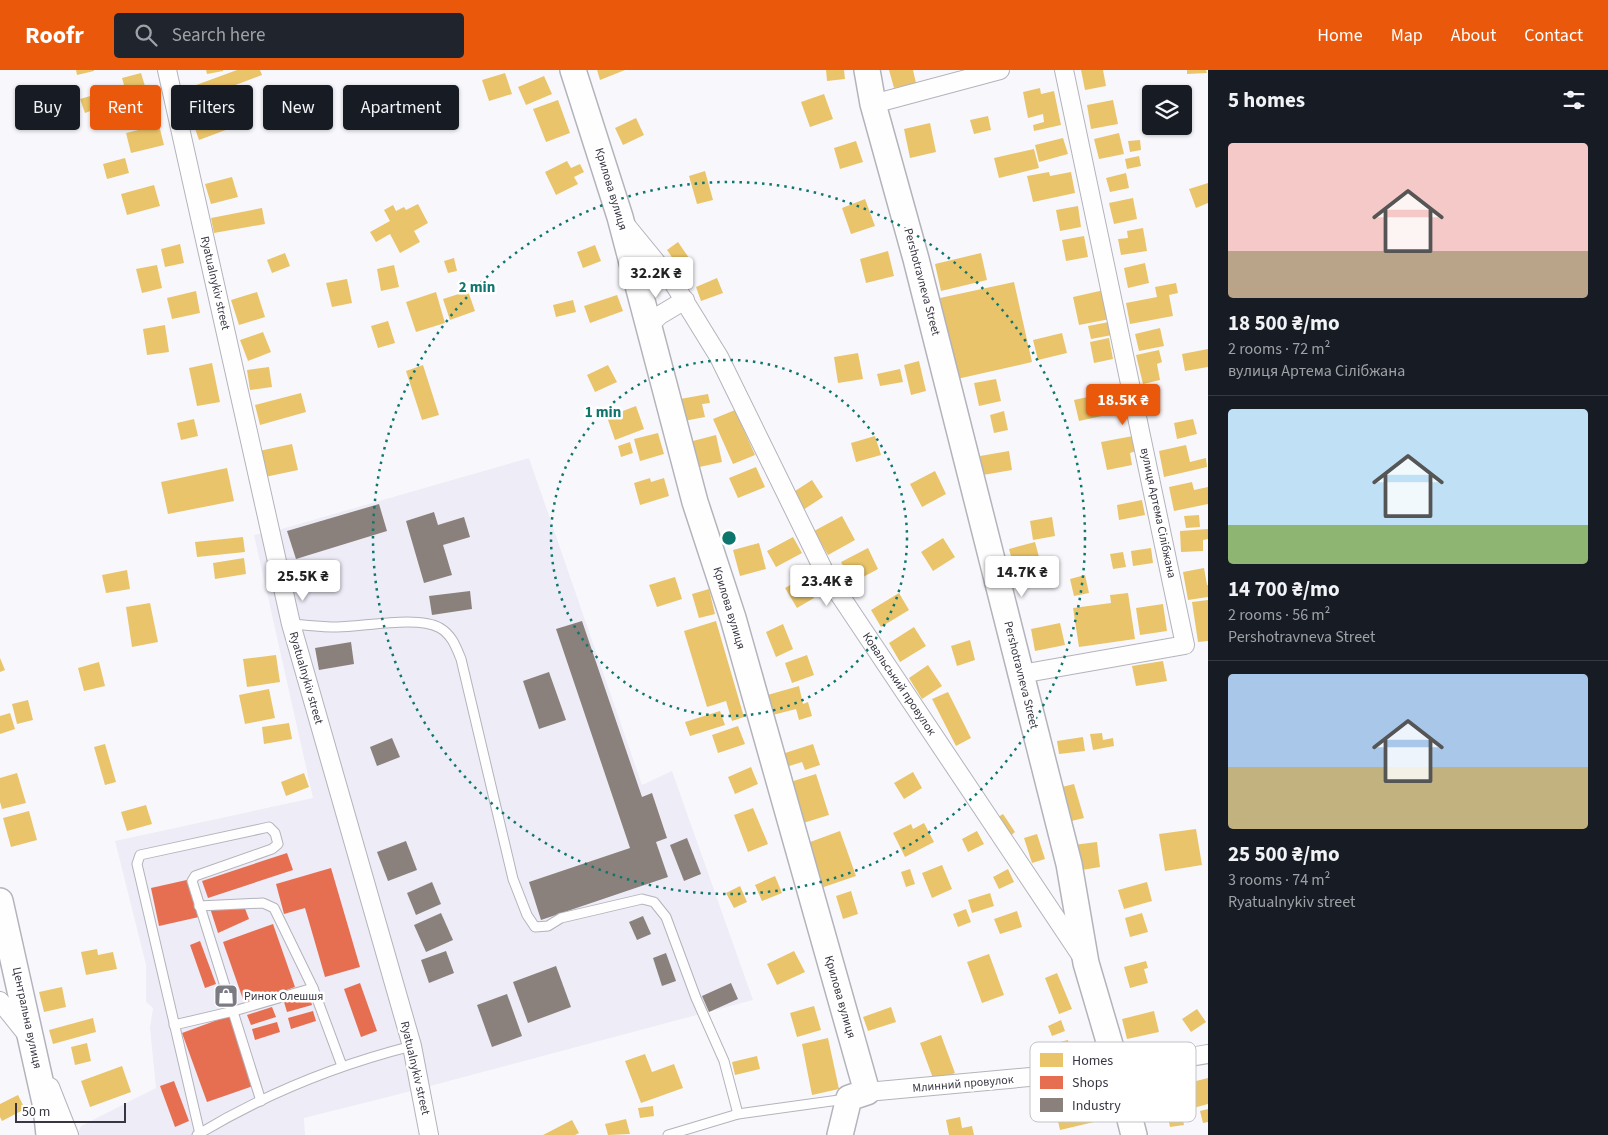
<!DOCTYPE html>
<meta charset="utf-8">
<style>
:root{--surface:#171b24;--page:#20242c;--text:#f1f3f6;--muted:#9ea1a6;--line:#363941;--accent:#ea580c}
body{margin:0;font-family:"Source Sans 3",sans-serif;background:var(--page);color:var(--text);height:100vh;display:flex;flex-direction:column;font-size:19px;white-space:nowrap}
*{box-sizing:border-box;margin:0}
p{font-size:16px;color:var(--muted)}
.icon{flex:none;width:28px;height:28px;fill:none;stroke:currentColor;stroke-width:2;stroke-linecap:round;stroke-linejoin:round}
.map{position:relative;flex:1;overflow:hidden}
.details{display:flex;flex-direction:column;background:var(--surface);width:400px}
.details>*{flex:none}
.guide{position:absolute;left:15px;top:15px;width:475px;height:45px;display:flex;gap:10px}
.tools{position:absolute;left:1142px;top:15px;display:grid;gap:10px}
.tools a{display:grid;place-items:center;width:50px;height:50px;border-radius:5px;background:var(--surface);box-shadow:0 1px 4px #0004;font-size:25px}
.scale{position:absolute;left:15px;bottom:12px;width:111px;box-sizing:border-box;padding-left:5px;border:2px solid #373743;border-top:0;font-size:14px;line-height:18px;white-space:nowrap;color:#373743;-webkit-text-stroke:4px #fff;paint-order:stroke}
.price{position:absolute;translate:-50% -42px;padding:0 11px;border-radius:5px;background:#fff;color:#222;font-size:16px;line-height:32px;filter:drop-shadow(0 1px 2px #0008)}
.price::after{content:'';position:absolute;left:50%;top:30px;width:15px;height:11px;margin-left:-8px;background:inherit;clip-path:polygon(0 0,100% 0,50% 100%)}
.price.active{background:var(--accent);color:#fff}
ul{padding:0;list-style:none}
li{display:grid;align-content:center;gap:10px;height:265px;padding:0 20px}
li+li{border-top:1px solid var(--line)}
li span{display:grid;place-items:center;height:155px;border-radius:5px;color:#555}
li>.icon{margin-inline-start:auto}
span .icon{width:90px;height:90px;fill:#fffc;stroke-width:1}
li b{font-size:21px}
h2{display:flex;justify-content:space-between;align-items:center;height:60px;padding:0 20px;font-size:21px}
.pill{padding:0 18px;border-radius:5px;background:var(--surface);box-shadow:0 1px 4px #0004;font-size:18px;line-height:45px}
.pill.active{background:var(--accent);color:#fff}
header{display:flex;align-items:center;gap:30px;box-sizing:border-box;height:70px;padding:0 25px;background:var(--accent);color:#fff}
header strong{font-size:24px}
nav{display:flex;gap:28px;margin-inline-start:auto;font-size:18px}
.search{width:350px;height:45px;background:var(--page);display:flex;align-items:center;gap:12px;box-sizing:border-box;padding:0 18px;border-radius:5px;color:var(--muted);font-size:19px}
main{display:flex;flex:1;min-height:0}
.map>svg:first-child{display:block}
.built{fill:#edecf7}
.homes{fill:#e9c46a}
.shops{fill:#e76f51}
.industry{fill:#8a817c}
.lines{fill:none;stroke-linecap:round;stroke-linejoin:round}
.lane-casing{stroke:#b3b3bb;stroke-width:11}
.street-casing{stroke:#b3b3bb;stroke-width:20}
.secondary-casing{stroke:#b3b3bb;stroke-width:28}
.lane{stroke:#fefeff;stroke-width:9}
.street{stroke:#fefeff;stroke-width:18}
.secondary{stroke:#fefeff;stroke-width:25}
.ring{fill:none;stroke:#0f766e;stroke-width:2.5;stroke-dasharray:2.5 5}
.labels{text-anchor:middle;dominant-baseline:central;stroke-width:5;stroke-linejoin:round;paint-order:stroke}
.street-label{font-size:12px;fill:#373743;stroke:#fff}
.poi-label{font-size:12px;fill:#373743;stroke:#fff;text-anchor:start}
.key{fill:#fff;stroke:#c3c3c7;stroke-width:1}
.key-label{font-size:14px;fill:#373743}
.centre{fill:#0f766e;stroke:#fff;stroke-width:2.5}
.ring-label{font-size:15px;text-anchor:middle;font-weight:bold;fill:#0f766e;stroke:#fff;stroke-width:5;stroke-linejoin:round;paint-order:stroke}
</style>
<header>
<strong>Roofr</strong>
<div class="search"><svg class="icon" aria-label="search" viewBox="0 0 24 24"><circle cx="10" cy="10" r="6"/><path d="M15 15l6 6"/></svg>Search here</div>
<nav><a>Home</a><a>Map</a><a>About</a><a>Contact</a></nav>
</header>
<main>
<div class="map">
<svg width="1208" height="1065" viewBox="0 0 1208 1065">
<rect width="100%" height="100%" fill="#f8f8fc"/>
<path class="built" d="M529 388 642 715 672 701 753 930 396 1025 304 1048 305 1065H77L81 1056 156 1018 150 958 153 938 146 932V895L115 771 313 728 254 465 278 460Z"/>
<g class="homes">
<path d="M76 0H94V1L77 5Z"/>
<path d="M206 0H223V1L207 4Z"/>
<path d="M237 0H260L262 5 193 31 188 18Z"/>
<path d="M597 0H625L600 10Z"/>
<path d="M826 0H844L845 9 827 11Z"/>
<path d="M889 0H913L916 13 894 18Z"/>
<path d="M1081 0H1103L1106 16 1085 20Z"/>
<path d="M1187 0H1206L1207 3 1187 4Z"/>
<path d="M141 3 148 26 129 32 122 8Z"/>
<path d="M505 3 512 24 489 31 482 10Z"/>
<path d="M544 6 552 24 526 35 518 17Z"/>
<path d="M1040 18 1041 24 1054 21 1061 55 1034 61 1033 55 1044 52 1043 44 1028 48 1023 22Z"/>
<path d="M97 24 101 37 85 43 80 29Z"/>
<path d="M824 24 833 49 810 57 801 32Z"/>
<path d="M558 30 570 63 546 72 533 39Z"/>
<path d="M1113 30 1118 54 1091 59 1087 35Z"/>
<path d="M223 35 231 58 199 70 191 47Z"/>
<path d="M988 46 991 60 974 64 970 50Z"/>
<path d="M636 48 644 65 623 75 615 58Z"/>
<path d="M930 53 936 82 910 88 904 59Z"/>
<path d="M159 55 164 75 131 83 126 63Z"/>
<path d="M1119 63 1124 84 1099 89 1094 69Z"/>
<path d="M1063 68 1068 84 1039 92 1035 75Z"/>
<path d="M1140 70 1141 80 1130 82 1128 71Z"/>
<path d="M856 71 863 92 840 99 834 78Z"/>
<path d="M1034 79 1039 98 999 108 994 88Z"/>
<path d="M1139 86 1141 96 1127 99 1125 89Z"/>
<path d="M125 88 129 103 107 109 103 94Z"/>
<path d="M567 91 571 98 580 94 584 102 574 107 578 114 556 125 545 102Z"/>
<path d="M705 101 713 130 697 134 689 106Z"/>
<path d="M1049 102 1050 106 1071 102 1075 123 1033 132 1027 106Z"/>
<path d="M1126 103 1129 118 1110 122 1106 108Z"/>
<path d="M232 107 238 127 211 134 205 114Z"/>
<path d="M1208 113V133L1196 138 1189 119Z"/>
<path d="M154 115 160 136 127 145 121 124Z"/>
<path d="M1133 128 1137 149 1114 154 1109 133Z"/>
<path d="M865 129 875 156 851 164 842 138Z"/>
<path d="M418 134 428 153 414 161 420 172 400 183 390 164 376 172 370 162 390 151 384 140 393 135 396 141 404 137 406 140Z"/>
<path d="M1078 136 1081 157 1060 161 1056 140Z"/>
<path d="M262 138 265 154 214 163 211 148Z"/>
<path d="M1143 158 1147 181 1121 185 1118 169 1128 168 1127 161Z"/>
<path d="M1084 166 1088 187 1066 191 1062 170Z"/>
<path d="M678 172 689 188 678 196 667 180Z"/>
<path d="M180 174 184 193 165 197 161 179Z"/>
<path d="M595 175 601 191 583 198 577 182Z"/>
<path d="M888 181 894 206 866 213 860 189Z"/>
<path d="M285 183 290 196 272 203 267 190Z"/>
<path d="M981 183 987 210 941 221 935 194Z"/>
<path d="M454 188 457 201 448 203 444 191Z"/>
<path d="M1145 193 1149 213 1128 218 1124 198Z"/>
<path d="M157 195 162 218 142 223 136 199Z"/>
<path d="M394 195 399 217 381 221 377 199Z"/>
<path d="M717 208 723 223 701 231 696 217Z"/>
<path d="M347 209 352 233 332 237 326 213Z"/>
<path d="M1014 212 1032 292 957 309 940 228Z"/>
<path d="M1176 213 1178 223 1169 225 1173 246 1130 254 1126 233 1157 227 1155 217Z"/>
<path d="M1104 220 1110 249 1079 255 1073 227Z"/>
<path d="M196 221 200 243 172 249 167 228Z"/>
<path d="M468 221 475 241 450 250 443 229Z"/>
<path d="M257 222 265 247 239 255 231 230Z"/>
<path d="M436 222 445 253 416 262 406 232Z"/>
<path d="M617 225 623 241 590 253 584 236Z"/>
<path d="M573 230 576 242 556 247 553 235Z"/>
<path d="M388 251 395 273 378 278 371 256Z"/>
<path d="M1109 252 1112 265 1091 269 1088 256Z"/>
<path d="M165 255 169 282 147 285 143 259Z"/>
<path d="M1160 258 1164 276 1139 281 1135 264Z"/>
<path d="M263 262 271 282 248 291 240 270Z"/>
<path d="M1062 263 1067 283 1038 290 1033 270Z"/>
<path d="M1109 268 1113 289 1094 293 1090 272Z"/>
<path d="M1208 279V297L1185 301 1182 284Z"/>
<path d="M1159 280 1162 292 1157 294 1160 310 1143 314 1136 285Z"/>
<path d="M858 283 863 309 838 313 834 287Z"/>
<path d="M919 291 926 321 911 325 904 295Z"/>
<path d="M212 293 220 332 197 336 189 298Z"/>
<path d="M423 295 439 345 422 350 406 301Z"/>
<path d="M608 295 617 312 595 322 587 305Z"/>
<path d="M269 297 272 317 250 320 247 300Z"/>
<path d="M900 299 903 312 880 316 877 304Z"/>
<path d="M996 309 1001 331 979 336 974 313Z"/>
<path d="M1119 320 1124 341 1079 351 1074 330Z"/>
<path d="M301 323 306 342 260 355 255 335Z"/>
<path d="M708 324 710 333 702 334 705 347 684 351 680 329Z"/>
<path d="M636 336 644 359 615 370 607 347Z"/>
<path d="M735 340 755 385 733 394 713 349Z"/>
<path d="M1004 341 1008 360 994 363 990 345Z"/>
<path d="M194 349 198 366 181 370 177 353Z"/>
<path d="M1193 349 1197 364 1177 369 1174 353Z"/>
<path d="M658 363 664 384 640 391 634 369Z"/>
<path d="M716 365 722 392 695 398 689 372Z"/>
<path d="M875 366 881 385 856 392 851 373Z"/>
<path d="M1133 366 1136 381 1130 383 1132 395 1107 400 1101 372Z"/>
<path d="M630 372 633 383 621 387 618 376Z"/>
<path d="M292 374 298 400 265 407 259 381Z"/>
<path d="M1186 375 1190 392 1206 388 1207 397 1164 407 1159 381Z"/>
<path d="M1009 381 1012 400 983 405 980 386Z"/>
<path d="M756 397 765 417 738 428 729 408Z"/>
<path d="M227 398 234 431 168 444 161 412Z"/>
<path d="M935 401 946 424 922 437 910 414Z"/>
<path d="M650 408 651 412 664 408 669 426 640 435 634 413Z"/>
<path d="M812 410 823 427 803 440 792 423Z"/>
<path d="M1192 412 1194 420 1208 417V434L1174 441 1169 417Z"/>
<path d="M1142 430 1145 445 1119 450 1117 435Z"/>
<path d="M1199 445 1200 457 1186 458 1184 446Z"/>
<path d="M842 446 855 470 828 485 814 461Z"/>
<path d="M1052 447 1055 466 1033 470 1030 451Z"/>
<path d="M1208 459V469L1203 470V481L1181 482 1180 461Z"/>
<path d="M243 467 245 482 197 487 195 472Z"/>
<path d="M793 467 802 483 776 497 767 481Z"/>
<path d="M943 468 955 487 933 501 921 482Z"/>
<path d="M1035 472 1042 498 1016 504 1009 479Z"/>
<path d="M759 473 766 499 740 506 733 480Z"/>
<path d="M868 478 878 499 852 513 841 492Z"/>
<path d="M1151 478 1153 493 1133 496 1131 481Z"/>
<path d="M1123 482 1126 497 1113 499 1110 484Z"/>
<path d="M244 488 246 504 215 509 213 493Z"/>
<path d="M1204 498 1207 515H1208V527L1188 530 1183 502Z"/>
<path d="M127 500 130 519 106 523 102 505Z"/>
<path d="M1085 505 1089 523 1074 526 1070 509Z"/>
<path d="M675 507 682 529 657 537 649 515Z"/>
<path d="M802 508 814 528 797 538 785 518Z"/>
<path d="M709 519 715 544 699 548 692 524Z"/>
<path d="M899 523 909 540 881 557 871 540Z"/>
<path d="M1128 523 1135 569 1079 577 1073 538 1111 533 1110 525Z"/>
<path d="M1208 530V571L1198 572 1192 532Z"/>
<path d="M150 533 158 572 132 577 126 537Z"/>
<path d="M1163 534 1167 561 1140 565 1136 538Z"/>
<path d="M716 551 744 647 732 651 726 631 707 637 684 561Z"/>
<path d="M1060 553 1065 575 1035 581 1031 559Z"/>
<path d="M783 554 793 579 776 587 766 562Z"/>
<path d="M914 557 926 576 900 592 889 573Z"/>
<path d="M970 570 975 590 957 596 951 576Z"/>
<path d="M276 585 280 612 247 617 243 589Z"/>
<path d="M807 585 814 605 792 613 785 593Z"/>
<path d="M0 588 5 600 0 602Z"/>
<path d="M1163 591 1167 611 1136 616 1132 596Z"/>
<path d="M99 592 105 616 84 621 78 598Z"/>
<path d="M928 595 942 616 922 629 909 608Z"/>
<path d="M799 616 803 634 808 632 812 646 799 650 796 639 769 646 764 626Z"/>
<path d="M269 619 275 648 245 654 239 625Z"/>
<path d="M948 622 971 668 956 676 932 629Z"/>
<path d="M28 630 33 650 17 654 12 634Z"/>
<path d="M720 641 725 655 690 666 685 652Z"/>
<path d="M10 643 15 659 0 664V646Z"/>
<path d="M289 653 292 669 264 674 262 657Z"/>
<path d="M738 656 745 674 718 683 712 665Z"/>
<path d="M1102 663 1103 670 1113 668 1114 676 1093 680 1090 664Z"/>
<path d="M1083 667 1085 681 1059 684 1057 671Z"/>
<path d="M105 674 116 712 105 715 94 677Z"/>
<path d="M813 674 820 695 805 700 802 692 783 698 779 685Z"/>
<path d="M751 697 758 714 735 724 728 707Z"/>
<path d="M913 702 922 718 904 729 894 713Z"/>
<path d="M17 703 26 733 2 739 0 732V708Z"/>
<path d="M304 703 309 717 286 726 281 712Z"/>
<path d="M816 704 829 745 800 754 787 713Z"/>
<path d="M1074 714 1084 748 1063 753 1054 719Z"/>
<path d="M146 735 152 754 127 761 121 742Z"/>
<path d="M753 738 768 774 748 782 734 745Z"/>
<path d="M29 741 37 770 11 777 3 748Z"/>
<path d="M1003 744 1015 762 1008 768 995 749Z"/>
<path d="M924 753 934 772 905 787 893 763 911 754 913 759Z"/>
<path d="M1196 759 1202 795 1165 801 1159 764Z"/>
<path d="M840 761 856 806 818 819 802 775Z"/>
<path d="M977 761 984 774 968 782 962 769Z"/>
<path d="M1037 764 1045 789 1032 793 1024 768Z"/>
<path d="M1097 772 1100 797 1076 801 1073 775Z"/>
<path d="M942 795 952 819 932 828 922 803Z"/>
<path d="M910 799 915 814 906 817 901 802Z"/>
<path d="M1008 799 1014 812 999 819 993 807Z"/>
<path d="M775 806 782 823 762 831 755 815Z"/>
<path d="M1147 812 1152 831 1124 839 1118 820Z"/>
<path d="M740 816 747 832 734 838 726 823Z"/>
<path d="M851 821 858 844 843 849 836 826Z"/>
<path d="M990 823 994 836 972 843 968 830Z"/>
<path d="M966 839 971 852 958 857 953 844Z"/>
<path d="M1017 841 1022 857 1000 864 994 849Z"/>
<path d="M1142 843 1148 862 1130 867 1125 848Z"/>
<path d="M97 879 98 885 113 882 117 899 86 905 81 882Z"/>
<path d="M794 881 805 902 777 915 767 894Z"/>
<path d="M989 884 1004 925 982 933 967 892Z"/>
<path d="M1146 891 1148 898 1144 899 1148 913 1130 918 1124 897Z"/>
<path d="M1057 903 1072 939 1059 944 1045 908Z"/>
<path d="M62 917 66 937 44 942 39 922Z"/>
<path d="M814 936 821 960 797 967 790 943Z"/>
<path d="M891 937 896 952 868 961 863 947Z"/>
<path d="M1197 939 1206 952 1191 962 1182 949Z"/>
<path d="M1154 941 1159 962 1127 969 1122 949Z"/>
<path d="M93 948 96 962 53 974 49 960Z"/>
<path d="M1061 950 1065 961 1052 966 1048 956Z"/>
<path d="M941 965 955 1003 934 1011 920 973Z"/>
<path d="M828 968 839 1019 812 1025 802 974Z"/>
<path d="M1068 970 1073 990 1052 995 1048 975Z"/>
<path d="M1131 972 1132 980 1122 981 1120 973Z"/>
<path d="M87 973 91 991 75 995 71 977Z"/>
<path d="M645 984 652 1002 674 994 683 1018 641 1033 625 991Z"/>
<path d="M757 986 760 999 735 1005 732 992Z"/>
<path d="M122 996 131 1022 90 1037 81 1011Z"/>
<path d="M1208 1008V1034L1186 1040 1180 1015Z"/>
<path d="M18 1025 25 1039 2 1051 0 1047V1034Z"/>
<path d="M1102 1028 1107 1049 1060 1060 1057 1047 1080 1041 1078 1034Z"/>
<path d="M1180 1035 1184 1055 1170 1057 1166 1038Z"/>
<path d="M653 1036 654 1046 640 1048 638 1038Z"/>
<path d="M1208 1039V1052L1203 1053 1200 1041Z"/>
<path d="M960 1047 962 1058 972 1056 974 1065H949L946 1050Z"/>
<path d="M626 1049 630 1064 608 1065 605 1054Z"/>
<path d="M572 1050 579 1063 575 1065H543Z"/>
</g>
<g class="shops">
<path d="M287 783 293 800 208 828 202 811Z"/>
<path d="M331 798 360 897 325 907 305 838 284 844 276 814Z"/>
<path d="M191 809 199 847 159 856 151 818Z"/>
<path d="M244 836 249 849 218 863 210 838Z"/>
<path d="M273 854 295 917 245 935 223 872Z"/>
<path d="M200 871 216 914 205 918 190 875Z"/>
<path d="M360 913 377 961 361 967 344 919Z"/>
<path d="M309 924 312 935 287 942 284 932Z"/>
<path d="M272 937 276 947 251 955 247 945Z"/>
<path d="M313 941 316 951 291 959 288 948Z"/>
<path d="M231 945 256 1015 207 1032 182 963Z"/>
<path d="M277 952 280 962 255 970 252 959Z"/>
<path d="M174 1011 189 1051 175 1057 160 1016Z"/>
</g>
<g class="industry">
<path d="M379 434 387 461 296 489 287 461Z"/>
<path d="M434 442 438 455 464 447 470 467 443 475 452 505 424 513 406 451Z"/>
<path d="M470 521 472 539 432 545 429 526Z"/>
<path d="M582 551 642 727 652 723 667 768 656 772 668 807 541 850 529 812 630 778 556 559Z"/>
<path d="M351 572 354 594 319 600 315 578Z"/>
<path d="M549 602 566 650 539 659 523 611Z"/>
<path d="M392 668 400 687 377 696 370 677Z"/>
<path d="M687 768 701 804 684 811 670 775Z"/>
<path d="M406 771 417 800 388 811 377 782Z"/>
<path d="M432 812 441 834 416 845 407 823Z"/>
<path d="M441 843 453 870 426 882 414 855Z"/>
<path d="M643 846 651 864 637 870 629 852Z"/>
<path d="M446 881 454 903 429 913 421 890Z"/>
<path d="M666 883 676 911 662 916 653 888Z"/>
<path d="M556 896 571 937 528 953 513 912Z"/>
<path d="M731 913 738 929 709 942 702 926Z"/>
<path d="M507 924 522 966 492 977 477 935Z"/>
</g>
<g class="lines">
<g class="lane-casing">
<g id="lane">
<path d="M291 554C306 555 322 557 337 557 363 557 418 545 440 558 452 565 456 577 461 589L513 809 527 845 535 857 548 856 561 848 642 829 654 832 666 847 696 928 724 991 738 1044"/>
<path d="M199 836 263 833 274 838 313 918"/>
<path d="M174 955 234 941 313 918 342 996"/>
<path d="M200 1064 137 794 140 785 269 757 275 763 278 774 272 779 195 806 192 811 261 1031"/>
<path d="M197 1065C263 1025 337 995 412 976"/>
<path d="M668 1065 738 1044 846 1029"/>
</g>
</g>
<g class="street-casing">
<g id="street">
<path d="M167 0 291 554 412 976 429 1065"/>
<path d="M873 34 1000 0"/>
<path d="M625 154 674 214 719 287 825 503 1082 887"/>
<path d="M648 256 660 245 685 230"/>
<path d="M1021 604 1185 575 1064 0"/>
<path d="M0 931 28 966"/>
<path d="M50 1017 69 1065"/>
<path d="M867 1022 1117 999 1208 984"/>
</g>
</g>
<g class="secondary-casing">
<g id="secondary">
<path d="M573 0 620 147 695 432 733 548 867 1022 849 1028 840 1065"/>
<path d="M867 0 873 34 916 189 1069 794 1086 893 1116 995 1134 1065"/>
<path d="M0 831 46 1037 49 1065"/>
</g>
</g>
<use href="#lane" class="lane"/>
<use href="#street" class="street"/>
<use href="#secondary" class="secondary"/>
</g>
<g class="ring">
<circle cx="729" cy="468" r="178"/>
<circle cx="729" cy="468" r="356"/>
</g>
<defs>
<g id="shop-square" transform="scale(1.25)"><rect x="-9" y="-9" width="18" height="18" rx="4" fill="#7b7b84" stroke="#fff"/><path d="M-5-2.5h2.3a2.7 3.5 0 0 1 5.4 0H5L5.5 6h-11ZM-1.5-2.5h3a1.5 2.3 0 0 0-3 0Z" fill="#fff"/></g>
</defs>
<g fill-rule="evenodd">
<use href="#shop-square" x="226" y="926"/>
</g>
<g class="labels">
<g class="street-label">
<text transform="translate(611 119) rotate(73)">Крилова вулиця</text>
<text transform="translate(922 212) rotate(75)">Pershotravneva Street</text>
<text transform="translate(215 213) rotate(77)">Ryatualnykiv street</text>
<text transform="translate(1158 443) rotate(78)">вулиця Артема Сілібжана</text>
<text transform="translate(729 538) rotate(73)">Крилова вулиця</text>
<text transform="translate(1021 605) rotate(76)">Pershotravneva Street</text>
<text transform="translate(306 608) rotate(74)">Ryatualnykiv street</text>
<text transform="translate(899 614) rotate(56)">Ковальський провулок</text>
<text transform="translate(840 927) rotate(74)">Крилова вулиця</text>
<text transform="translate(27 948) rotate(78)">Центральна вулиця</text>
<text transform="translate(415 998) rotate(77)">Ryatualnykiv street</text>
<text transform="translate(963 1014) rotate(-5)">Млинний провулок</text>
</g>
<g class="poi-label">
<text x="244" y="926">Ринок Олешшя</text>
</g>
</g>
<rect x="1030" y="972" width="166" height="80" rx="8" class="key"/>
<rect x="1040" y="983" width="23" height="14" fill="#e9c46a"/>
<rect x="1040" y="1006" width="23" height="13" fill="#e76f51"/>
<rect x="1040" y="1028" width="23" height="14" fill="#8a817c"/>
<g class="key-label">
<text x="1072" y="995">Homes</text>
<text x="1072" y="1017">Shops</text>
<text x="1072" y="1040">Industry</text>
</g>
<circle cx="729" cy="468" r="8" class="centre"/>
<g class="ring-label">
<text x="477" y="222">2 min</text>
<text x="603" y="347">1 min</text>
</g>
</svg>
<div class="tools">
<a><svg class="icon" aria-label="layers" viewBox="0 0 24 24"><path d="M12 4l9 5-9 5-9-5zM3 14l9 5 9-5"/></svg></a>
</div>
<div class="scale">50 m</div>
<b class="price" style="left:656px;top:229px">32.2K ₴</b>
<b class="price active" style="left:1123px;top:356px">18.5K ₴</b>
<b class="price" style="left:1022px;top:528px">14.7K ₴</b>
<b class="price" style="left:303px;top:532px">25.5K ₴</b>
<b class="price" style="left:827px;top:537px">23.4K ₴</b>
<div class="guide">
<a class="pill">Buy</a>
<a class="pill active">Rent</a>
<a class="pill">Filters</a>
<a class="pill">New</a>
<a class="pill">Apartment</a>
</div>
</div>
<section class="details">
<h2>5 homes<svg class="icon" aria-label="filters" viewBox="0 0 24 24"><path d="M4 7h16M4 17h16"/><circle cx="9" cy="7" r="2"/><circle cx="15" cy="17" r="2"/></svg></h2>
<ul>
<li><span style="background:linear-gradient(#f6c9c9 70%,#b9a48a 0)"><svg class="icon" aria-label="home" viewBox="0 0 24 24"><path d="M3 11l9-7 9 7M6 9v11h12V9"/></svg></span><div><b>18 500 ₴/mo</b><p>2 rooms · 72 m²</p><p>вулиця Артема Сілібжана</p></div></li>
<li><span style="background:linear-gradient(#bfe0f5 75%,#8fb573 0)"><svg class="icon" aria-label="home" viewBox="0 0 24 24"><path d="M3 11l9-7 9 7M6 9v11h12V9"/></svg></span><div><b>14 700 ₴/mo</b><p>2 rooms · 56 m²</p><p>Pershotravneva Street</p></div></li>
<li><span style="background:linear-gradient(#a9c7e8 60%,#c2b280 0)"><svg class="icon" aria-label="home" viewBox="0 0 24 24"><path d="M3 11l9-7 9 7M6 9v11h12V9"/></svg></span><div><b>25 500 ₴/mo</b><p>3 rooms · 74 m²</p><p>Ryatualnykiv street</p></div></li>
</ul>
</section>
</main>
